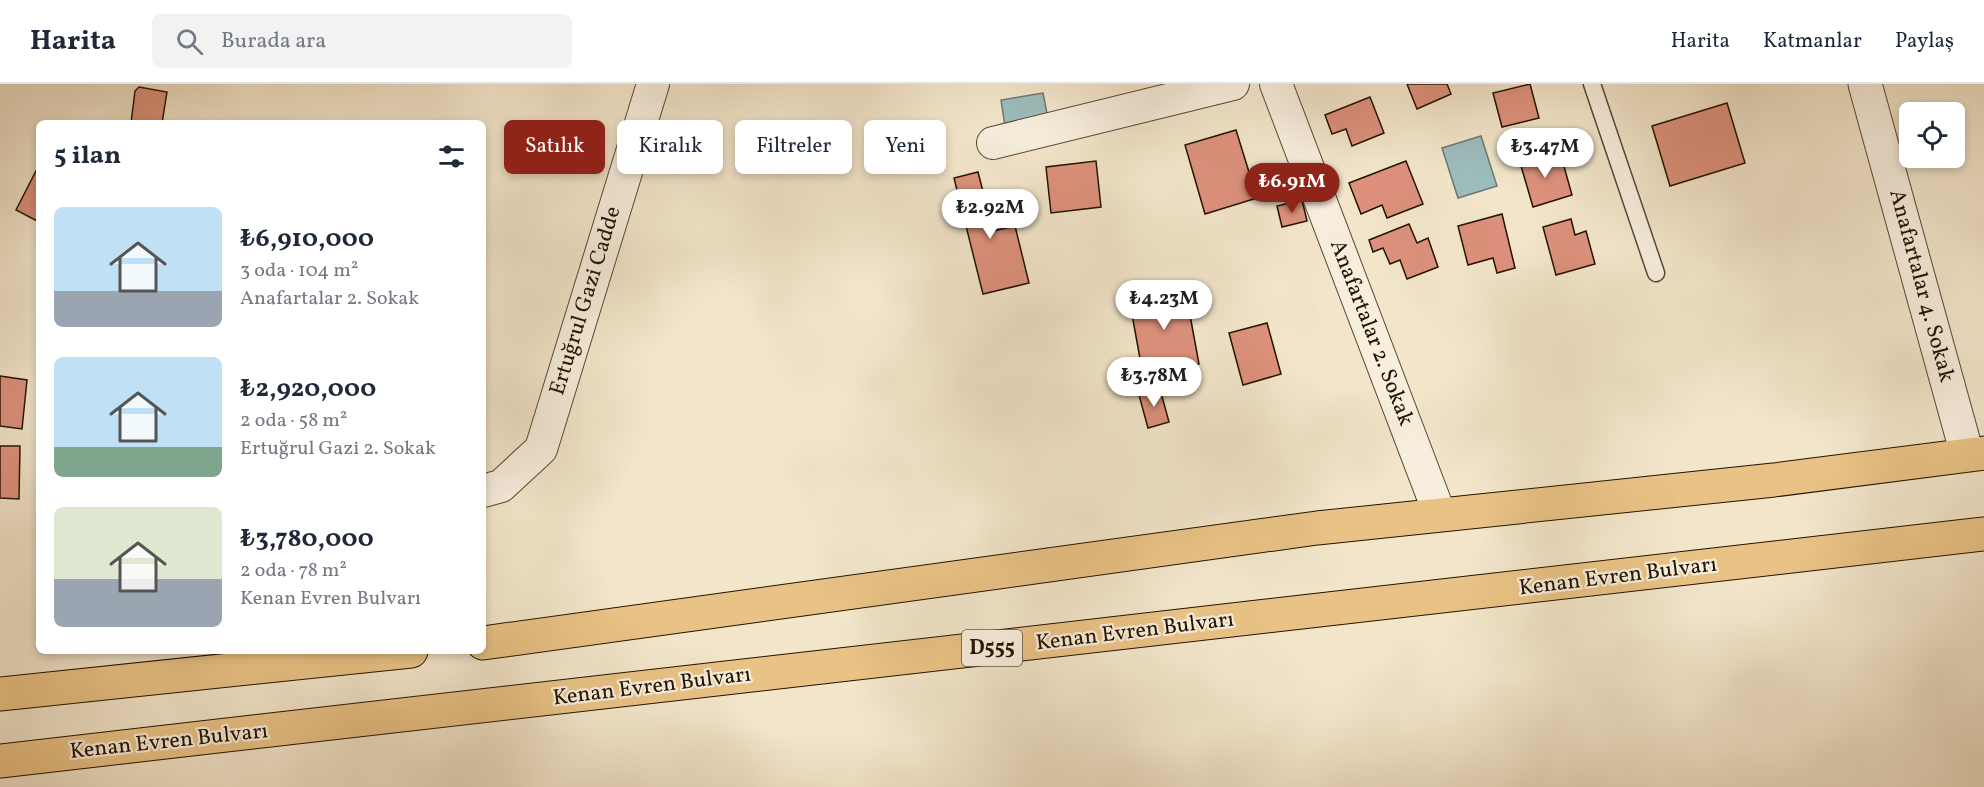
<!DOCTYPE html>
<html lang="tr">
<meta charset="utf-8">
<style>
:root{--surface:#fff;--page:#f2f2f3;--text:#1f2937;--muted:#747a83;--line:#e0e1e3;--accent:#8f2418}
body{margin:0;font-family:Vollkorn,serif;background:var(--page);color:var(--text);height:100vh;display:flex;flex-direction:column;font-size:22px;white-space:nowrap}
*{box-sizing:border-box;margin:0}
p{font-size:20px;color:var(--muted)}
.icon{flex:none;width:33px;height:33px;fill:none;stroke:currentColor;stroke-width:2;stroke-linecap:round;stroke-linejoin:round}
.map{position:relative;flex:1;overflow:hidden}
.drawer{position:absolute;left:36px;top:36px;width:450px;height:534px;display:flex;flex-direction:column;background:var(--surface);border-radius:9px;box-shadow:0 3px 9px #0003}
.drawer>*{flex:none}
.banner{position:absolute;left:504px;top:36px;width:570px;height:54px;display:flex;gap:12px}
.tools{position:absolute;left:1899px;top:18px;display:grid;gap:12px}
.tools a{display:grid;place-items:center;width:66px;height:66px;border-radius:9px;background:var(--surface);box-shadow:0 3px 9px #0003;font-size:30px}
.price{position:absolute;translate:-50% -51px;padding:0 14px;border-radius:21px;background:#fff;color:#222;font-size:20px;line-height:39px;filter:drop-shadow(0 2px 3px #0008)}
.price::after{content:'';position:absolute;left:50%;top:36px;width:18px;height:14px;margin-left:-9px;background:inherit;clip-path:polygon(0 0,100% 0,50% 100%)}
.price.current{background:var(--accent);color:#fff}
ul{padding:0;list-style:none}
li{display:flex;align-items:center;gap:18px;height:150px;padding:0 18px}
li span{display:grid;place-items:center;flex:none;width:168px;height:120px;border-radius:9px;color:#555}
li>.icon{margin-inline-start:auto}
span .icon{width:72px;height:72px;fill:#fffc;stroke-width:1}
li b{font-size:26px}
h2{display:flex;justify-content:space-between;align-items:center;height:72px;padding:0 18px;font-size:26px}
.tag{padding:0 21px;border-radius:9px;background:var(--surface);box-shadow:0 3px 9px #0003;font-size:21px;line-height:54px}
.tag.current{background:var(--accent);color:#fff}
header{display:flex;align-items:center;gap:36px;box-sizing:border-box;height:84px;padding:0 30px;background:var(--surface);border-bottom:2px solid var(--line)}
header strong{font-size:28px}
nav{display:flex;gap:33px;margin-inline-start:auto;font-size:21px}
.search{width:420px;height:54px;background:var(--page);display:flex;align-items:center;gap:15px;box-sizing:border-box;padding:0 21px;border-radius:9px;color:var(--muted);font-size:22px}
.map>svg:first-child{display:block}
.water{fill:#9dbdbd;stroke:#6c7972;stroke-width:1.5}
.building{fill:#dd917c;stroke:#231201;stroke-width:1.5}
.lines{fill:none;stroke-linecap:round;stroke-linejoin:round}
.service-casing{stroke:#574733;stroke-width:19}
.minor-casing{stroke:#574733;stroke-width:34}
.tertiary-casing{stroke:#574733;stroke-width:35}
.primary-casing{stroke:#231201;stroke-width:35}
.service{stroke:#f7eedd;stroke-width:16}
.minor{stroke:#f7eedd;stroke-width:32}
.tertiary{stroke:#f7eedd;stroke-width:33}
.primary{stroke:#e9c285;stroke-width:33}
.labels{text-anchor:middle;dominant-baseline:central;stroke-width:4.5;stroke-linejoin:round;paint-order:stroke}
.shield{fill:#f7eedd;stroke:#635443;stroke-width:1.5}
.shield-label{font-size:21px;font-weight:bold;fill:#231201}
.street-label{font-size:22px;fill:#231201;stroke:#f7eedd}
</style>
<header>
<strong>Harita</strong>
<div class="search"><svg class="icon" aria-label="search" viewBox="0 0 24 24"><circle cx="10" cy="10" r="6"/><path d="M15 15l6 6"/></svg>Burada ara</div>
<nav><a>Harita</a><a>Katmanlar</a><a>Paylaş</a></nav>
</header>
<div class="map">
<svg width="1984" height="703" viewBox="0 0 1984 703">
<rect width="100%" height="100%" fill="#f2e5ca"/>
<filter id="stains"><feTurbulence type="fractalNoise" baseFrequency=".00333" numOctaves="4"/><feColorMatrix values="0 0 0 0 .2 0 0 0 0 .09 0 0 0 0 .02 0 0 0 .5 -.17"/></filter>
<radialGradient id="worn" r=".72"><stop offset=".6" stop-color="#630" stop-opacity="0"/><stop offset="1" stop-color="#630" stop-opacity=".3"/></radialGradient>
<g class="water">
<path d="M1043 9 1048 35 1005 42 1001 16Z"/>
<path d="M1481 52 1497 102 1458 114 1442 64Z"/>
</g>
<g class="building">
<path d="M1407 0H1447L1451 10 1417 25Z"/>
<path d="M1530 0 1539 34 1502 43 1493 9Z"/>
<path d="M139 3 167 8 162 39H131L135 7Z"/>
<path d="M1370 13 1384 49 1352 62 1346 45 1332 50 1325 31Z"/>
<path d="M1727 19 1745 79 1670 102 1652 42Z"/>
<path d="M1236 46 1257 114 1205 130 1185 61Z"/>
<path d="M1547 66 1552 82 1563 79 1572 111 1533 123 1519 75Z"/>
<path d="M1096 77 1101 123 1051 129 1046 83Z"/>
<path d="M1406 77 1423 120 1387 134 1382 121 1361 130 1349 99Z"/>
<path d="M37 85 39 86V138L16 126Z"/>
<path d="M978 88 993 147 1015 142 1029 199 983 210 954 94Z"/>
<path d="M1302 116 1307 137 1282 143 1277 122Z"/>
<path d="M1502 130 1515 184 1497 189 1493 174 1468 181 1458 142Z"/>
<path d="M1571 135 1575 151 1586 147 1595 180 1556 191 1543 143Z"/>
<path d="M1409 140 1417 159 1428 154 1438 183 1407 195 1400 176 1390 180 1383 164 1373 168 1369 156Z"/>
<path d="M1185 204 1199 280 1143 291 1129 214Z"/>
<path d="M1267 239 1281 290 1243 301 1229 249Z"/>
<path d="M0 292 27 296 22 345 0 342Z"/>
<path d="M1160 305 1169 338 1148 344 1139 311Z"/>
<path d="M0 362H20L19 415 0 414Z"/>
</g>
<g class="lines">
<g class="service-casing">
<path id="service" d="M1592 0 1656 189"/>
</g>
<g class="minor-casing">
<g id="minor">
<path d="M1276 0 1440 431"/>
<path d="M993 59 1233 0"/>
<path d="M483 407 501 402 541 365 653 0"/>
</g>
</g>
<g class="tertiary-casing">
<path id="tertiary" d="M1865 0 1967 370"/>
</g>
<g class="primary-casing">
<g id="primary">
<path d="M483 559 1317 444 1774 396 1984 369"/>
<path d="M0 610 411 567"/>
<path d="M0 677 1984 450"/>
</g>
</g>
<use href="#service" class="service"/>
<use href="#minor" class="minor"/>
<use href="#tertiary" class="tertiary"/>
<use href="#primary" class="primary"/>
</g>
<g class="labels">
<rect class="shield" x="962" y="546" width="60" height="36" rx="4.5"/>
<g class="shield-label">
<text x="992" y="564">D555</text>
</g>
<g class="street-label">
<text transform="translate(1921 202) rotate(75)">Anafartalar 4. Sokak</text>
<text transform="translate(586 217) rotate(-73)">Ertuğrul Gazi Cadde</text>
<text transform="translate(1371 249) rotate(69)">Anafartalar 2. Sokak</text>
<text transform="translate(1618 493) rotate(-7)">Kenan Evren Bulvarı</text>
<text transform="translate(1135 548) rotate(-7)">Kenan Evren Bulvarı</text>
<text transform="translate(652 603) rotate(-7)">Kenan Evren Bulvarı</text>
<text transform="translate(169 658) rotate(-6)">Kenan Evren Bulvarı</text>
</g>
</g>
<rect width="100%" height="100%" filter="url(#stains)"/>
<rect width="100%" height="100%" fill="url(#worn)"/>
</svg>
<div class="tools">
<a><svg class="icon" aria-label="locate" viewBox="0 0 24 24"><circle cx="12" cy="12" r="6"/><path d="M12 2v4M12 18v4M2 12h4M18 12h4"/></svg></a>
</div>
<b class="price" style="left:1545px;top:95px">₺3.47M</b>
<b class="price current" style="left:1292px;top:130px">₺6.91M</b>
<b class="price" style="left:990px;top:156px">₺2.92M</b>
<b class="price" style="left:1164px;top:247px">₺4.23M</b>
<b class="price" style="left:1154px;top:324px">₺3.78M</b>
<div class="banner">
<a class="tag current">Satılık</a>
<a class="tag">Kiralık</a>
<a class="tag">Filtreler</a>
<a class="tag">Yeni</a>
</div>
<section class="drawer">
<h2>5 ilan<svg class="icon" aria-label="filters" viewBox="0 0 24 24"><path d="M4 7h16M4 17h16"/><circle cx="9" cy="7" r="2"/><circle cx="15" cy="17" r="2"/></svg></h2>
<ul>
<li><span style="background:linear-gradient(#bfe0f5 70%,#9aa5b1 0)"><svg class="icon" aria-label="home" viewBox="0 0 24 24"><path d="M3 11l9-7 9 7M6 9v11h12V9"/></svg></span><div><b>₺6,910,000</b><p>3 oda · 104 m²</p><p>Anafartalar 2. Sokak</p></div></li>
<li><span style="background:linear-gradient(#bfe0f5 75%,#7fa58c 0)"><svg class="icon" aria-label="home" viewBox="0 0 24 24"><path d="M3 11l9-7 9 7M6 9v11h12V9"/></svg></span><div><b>₺2,920,000</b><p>2 oda · 58 m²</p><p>Ertuğrul Gazi 2. Sokak</p></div></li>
<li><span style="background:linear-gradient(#dfe7d0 60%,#9aa5b1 0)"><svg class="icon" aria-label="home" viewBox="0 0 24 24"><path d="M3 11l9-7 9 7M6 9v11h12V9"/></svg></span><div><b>₺3,780,000</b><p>2 oda · 78 m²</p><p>Kenan Evren Bulvarı</p></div></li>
</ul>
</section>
</div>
